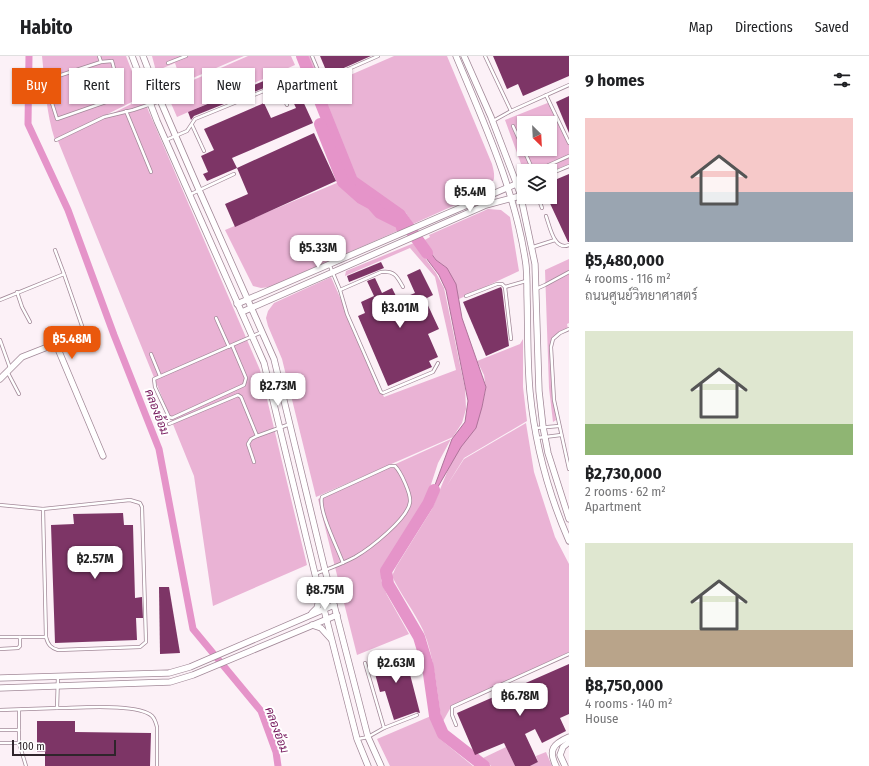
<!DOCTYPE html>
<meta charset="utf-8">
<style>
:root{--surface:#fff;--page:#f6f6f6;--text:#202124;--muted:#757577;--line:#e0e0e0;--accent:#ea580c}
body{margin:0;font-family:"Fira Sans Condensed",Sarabun,sans-serif;background:var(--page);color:var(--text);height:100vh;display:flex;flex-direction:column;font-size:15px;white-space:nowrap}
*{box-sizing:border-box;margin:0}
p{font-size:13px;color:var(--muted)}
.icon{flex:none;width:22px;height:22px;fill:none;stroke:currentColor;stroke-width:2;stroke-linecap:round;stroke-linejoin:round}
.map{position:relative;flex:1;overflow:hidden}
.side{display:flex;flex-direction:column;background:var(--surface);width:300px}
.side>*{flex:none}
.hud{position:absolute;left:12px;top:12px;width:380px;height:36px;display:flex;gap:8px}
.needle{width:26px;rotate:156deg}
.tools{position:absolute;left:517px;top:60px;display:grid;gap:8px}
.tools a{display:grid;place-items:center;width:40px;height:40px;border-radius:0px;background:var(--surface);box-shadow:0 1px 3px #0004;font-size:20px}
.scale{position:absolute;left:12px;bottom:10px;width:104px;box-sizing:border-box;padding-left:4px;border:2px solid #2f252b;border-top:0;font-size:11px;line-height:14px;white-space:nowrap;color:#2f252b;-webkit-text-stroke:3px #fff;paint-order:stroke}
.price{position:absolute;translate:-50% -34px;padding:0 9px;border-radius:8px;background:#fff;color:#222;font-size:13px;line-height:26px;filter:drop-shadow(0 1px 2px #0008)}
.price::after{content:'';position:absolute;left:50%;top:24px;width:12px;height:9px;margin-left:-6px;background:inherit;clip-path:polygon(0 0,100% 0,50% 100%)}
.price.selected{background:var(--accent);color:#fff}
ul{padding:0;list-style:none}
li{display:grid;align-content:center;gap:8px;height:212px;padding:0 16px}
li span{display:grid;place-items:center;height:124px;border-radius:0px;color:#555}
li>.icon{margin-inline-start:auto}
span .icon{width:72px;height:72px;fill:#fffc;stroke-width:1}
li b{font-size:17px}
h2{display:flex;justify-content:space-between;align-items:center;height:48px;padding:0 16px;font-size:17px}
.chip{padding:0 14px;border-radius:0px;background:var(--surface);box-shadow:0 1px 3px #0004;font-size:14px;line-height:36px}
.chip.selected{background:var(--accent);color:#fff}
header{display:flex;align-items:center;gap:24px;box-sizing:border-box;height:56px;padding:0 20px;background:var(--surface);border-bottom:1px solid var(--line)}
header strong{font-size:19px}
nav{display:flex;gap:22px;margin-inline-start:auto;font-size:14px}
main{display:flex;flex:1;min-height:0}
.map>svg:first-child{display:block}
.green{fill:#eab3d5;fill-rule:evenodd}
.water{fill:#e594c9;stroke:#ae739a}
.lines{fill:none;stroke-linecap:round;stroke-linejoin:round}
.canal{stroke:#e594c9;stroke-width:7}
.river{stroke:#e594c9;stroke-width:12}
.building{fill:#7d3566}
.lane-casing{stroke:#a28998;stroke-width:4}
.street-casing{stroke:#a28998;stroke-width:7}
.lane{stroke:#fff;stroke-width:2.5}
.street{stroke:#fff;stroke-width:5.5}
.labels{text-anchor:middle;dominant-baseline:central;stroke-width:4;stroke-linejoin:round;paint-order:stroke}
.water-label{font-size:12px;font-style:italic;fill:#75175c;stroke:#fff}
</style>
<header>
<strong>Habito</strong>
<nav><a>Map</a><a>Directions</a><a>Saved</a></nav>
</header>
<main>
<div class="map">
<svg width="569" height="710" viewBox="0 0 569 710">
<rect width="100%" height="100%" fill="#fcf1f7"/>
<g class="green">
<path d="M42 0H126L142 41 55 84C46 57 45 28 42 0Z"/>
<path d="M152 0H244L165 34 160 25 178 16 175 7 156 15Z"/>
<path d="M248 0H291L295 9 177 61 166 36Z"/>
<path d="M303 0H313L325 30 394 0H447L492 108C496 123 495 126 484 136L413 168 406 157 356 124Z"/>
<path d="M143 42 260 314 307 509 213 550 194 420 58 85Z"/>
<path d="M550 46 569 88V108L550 116V115L524 116 505 64ZM524 67H550V93H524Z"/>
<path d="M339 126 351 133 372 148 380 157 401 167 402 173 270 231 261 232 253 230 225 174Z"/>
<path d="M488 153 501 154 510 161 519 215 459 243 447 212 436 204 423 185 430 181 429 179Z"/>
<path d="M414 187 436 217 444 232 460 309 465 332 466 353 462 367 453 381 316 441 282 303 268 270 266 262 268 255 274 247 331 221 384 341 456 314 435 221 410 192 345 220 346 215Z"/>
<path d="M569 203V267L567 268 568 273C564 275 558 277 555 281 548 291 555 349 556 364L553 366 549 332 545 214Z"/>
<path d="M523 283V331L527 365 464 402 446 431 464 403 526 367 534 416 555 481 569 508V596L451 651 442 667C437 637 435 602 423 574 414 555 401 539 392 520L396 511 432 453 450 409 482 351 486 333 484 319 477 305 520 288Z"/>
<path d="M451 383 438 407 424 450 384 508 381 524 387 539 409 578 357 599 318 443Z"/>
<path d="M431 660 440 683 473 710H390L377 683Z"/>
<path d="M506 691 515 710H491L483 702Z"/>
<path d="M546 696 552 710H530L538 706 536 700Z"/>
</g>
<path class="water" d="M423 182 428 193 436 204 447 212 456 228 462 262 486 331 482 351 476 372 461 391 428 448 452 383 465 366 468 345 446 234 439 219 414 186Z"/>
<g class="lines">
<path class="canal" d="M29 0 28 68 68 154 114 279 159 393 193 573 261 655 276 696 278 710"/>
<g class="river">
<path d="M302 0 352 125 400 159 427 197"/>
<path d="M320 68 343 126 361 142 372 148 380 157 402 168V172H403"/>
<path d="M434 434 428 448 386 515 388 528 419 581 428 611 435 660 443 678 484 710"/>
</g>
</g>
<g class="building">
<path d="M320 0H371L328 19Z"/>
<path d="M493 0H569V20L523 40 518 28 507 33Z"/>
<path d="M290 17 313 67 232 102 237 112 207 125 203 118 208 116 201 100 214 94 204 73 264 47 271 62 296 52 282 22Z"/>
<path d="M266 24 269 30 194 60 191 64 188 56Z"/>
<path d="M569 40V77L556 46Z"/>
<path d="M314 77 336 125 235 171 225 148 248 138 237 112Z"/>
<path d="M569 118V186H568L547 141H550V126Z"/>
<path d="M381 206 384 212 349 226 347 220Z"/>
<path d="M420 213 433 239 425 243 439 273 428 278 438 301 429 305 432 311 388 330 358 260 365 257 361 246 374 240 367 225 375 222 382 237 392 232 398 244 415 237 407 219Z"/>
<path d="M501 231 502 233 509 290 486 300 463 246Z"/>
<path d="M123 457 124 469H133L135 542 142 541 143 562H136L137 584 55 587 51 469 74 468 73 458Z"/>
<path d="M159 531H169L180 597 160 598Z"/>
<path d="M404 595 420 657 416 656 394 664 385 635 380 636 371 603Z"/>
<path d="M569 608V658L560 662 566 675 542 687 535 673 525 678 538 706 530 710H515L504 687 475 699 457 657Z"/>
<path d="M37 665H75V676L151 677 150 710H45V696H37Z"/>
</g>
<g class="lines">
<g class="lane-casing">
<g id="lane">
<path d="M99 0 101 6 55 21 46 28 57 63 120 41 121 39 112 5 101 6"/>
<path d="M312 0 320 19 328 22 378 0"/>
<path d="M485 0 511 55"/>
<path d="M168 7 186 0"/>
<path d="M546 39 569 87"/>
<path d="M126 55 151 116"/>
<path d="M493 65 511 55 569 29"/>
<path d="M192 69 204 95"/>
<path d="M513 70 532 112 540 113 569 100"/>
<path d="M56 84 104 61 133 54 160 45"/>
<path d="M166 84 187 75 195 63 271 32C281 32 283 42 287 49"/>
<path d="M550 118 569 110"/>
<path d="M189 139 234 118"/>
<path d="M538 141 542 152"/>
<path d="M546 160C550 171 554 195 569 189"/>
<path d="M533 191 555 184"/>
<path d="M55 194 64 218"/>
<path d="M330 210 340 234 347 258 381 336 383 337 433 316 438 307"/>
<path d="M505 231 526 225"/>
<path d="M536 233 545 229 569 216"/>
<path d="M340 234 381 216C394 214 397 220 403 231"/>
<path d="M17 236 22 251 30 266"/>
<path d="M466 240 497 228H502L505 231 511 283"/>
<path d="M0 244 64 218 82 270"/>
<path d="M216 262 229 291"/>
<path d="M569 273 560 277 553 283 551 291 554 344 569 413"/>
<path d="M0 284 10 312"/>
<path d="M232 289 246 322 244 329 172 362 169 361 155 331 154 323 262 276"/>
<path d="M151 298 160 320"/>
<path d="M8 317 19 338"/>
<path d="M169 368 238 339 241 341 257 380 290 368"/>
<path d="M536 372 559 370"/>
<path d="M537 382 561 379"/>
<path d="M254 406 248 388 251 383 257 380"/>
<path d="M0 449 43 453 130 444 140 447 142 451 146 586 140 591 58 594C51 592 48 589 46 581"/>
<path d="M315 518C328 513 342 508 355 501 369 493 408 463 410 446 411 438 401 416 395 410H390L322 441C318 454 338 493 343 507"/>
<path d="M0 581H46L43 453"/>
<path d="M0 593 18 592 20 590V581"/>
<path d="M365 607 384 672"/>
<path d="M58 620 57 652C77 652 138 647 152 660 155 663 156 667 157 671V710"/>
<path d="M0 654 57 652"/>
<path d="M19 654V687"/>
<path d="M456 669 452 659V651L569 598"/>
<path d="M0 674H19"/>
<path d="M358 683 368 681 384 672 417 659"/>
<path d="M0 687H19L26 710"/>
</g>
</g>
<g class="street-casing">
<g id="street">
<path d="M132 0 157 65 264 307 315 518 357 683 368 710"/>
<path d="M143 0 160 44 199 134 274 303 325 514 368 681 381 710"/>
<path d="M456 0C484 67 516 136 526 209 527 219 527 229 527 239 528 271 527 304 530 336 535 388 548 437 569 485"/>
<path d="M464 0 491 61 520 137 535 208 539 335 543 371 548 397 569 463"/>
<path d="M237 248 516 128"/>
<path d="M242 256 486 149 520 140"/>
<path d="M0 323 22 301 50 290 58 293 103 400"/>
<path d="M312 557 317 552 320 540"/>
<path d="M312 569 321 572 331 583"/>
<path d="M0 622 169 617 190 611 334 549"/>
<path d="M0 632 170 626 193 619 337 559"/>
<path d="M556 710C548 694 553 688 569 681"/>
<path d="M565 710 560 699 563 691 569 686"/>
</g>
</g>
<use href="#lane" class="lane"/>
<use href="#street" class="street"/>
</g>
<g class="labels">
<g class="water-label">
<text transform="translate(157 356) rotate(69)">คลองอ้อม</text>
<text transform="translate(277 674) rotate(70)">คลองอ้อม</text>
</g>
</g>
</svg>
<div class="tools">
<a><svg class="needle" viewBox="-14 -14 28 28"><path d="M0-13l5 13h-10z" fill="#e53935"/><path d="M0 13l5-13h-10z" fill="#757577"/></svg></a>
<a><svg class="icon" aria-label="layers" viewBox="0 0 24 24"><path d="M12 4l9 5-9 5-9-5zM3 14l9 5 9-5"/></svg></a>
</div>
<div class="scale">100 m</div>
<b class="price" style="left:470px;top:157px">฿5.4M</b>
<b class="price" style="left:318px;top:213px">฿5.33M</b>
<b class="price" style="left:400px;top:273px">฿3.01M</b>
<b class="price selected" style="left:72px;top:304px">฿5.48M</b>
<b class="price" style="left:278px;top:351px">฿2.73M</b>
<b class="price" style="left:95px;top:524px">฿2.57M</b>
<b class="price" style="left:325px;top:555px">฿8.75M</b>
<b class="price" style="left:396px;top:628px">฿2.63M</b>
<b class="price" style="left:520px;top:661px">฿6.78M</b>
<div class="hud">
<a class="chip selected">Buy</a>
<a class="chip">Rent</a>
<a class="chip">Filters</a>
<a class="chip">New</a>
<a class="chip">Apartment</a>
</div>
</div>
<section class="side">
<h2>9 homes<svg class="icon" aria-label="filters" viewBox="0 0 24 24"><path d="M4 7h16M4 17h16"/><circle cx="9" cy="7" r="2"/><circle cx="15" cy="17" r="2"/></svg></h2>
<ul>
<li><span style="background:linear-gradient(#f6c9c9 60%,#9aa5b1 0)"><svg class="icon" aria-label="home" viewBox="0 0 24 24"><path d="M3 11l9-7 9 7M6 9v11h12V9"/></svg></span><div><b>฿5,480,000</b><p>4 rooms · 116 m²</p><p>ถนนศูนย์วิทยาศาสตร์</p></div></li>
<li><span style="background:linear-gradient(#dfe7d0 75%,#8fb573 0)"><svg class="icon" aria-label="home" viewBox="0 0 24 24"><path d="M3 11l9-7 9 7M6 9v11h12V9"/></svg></span><div><b>฿2,730,000</b><p>2 rooms · 62 m²</p><p>Apartment</p></div></li>
<li><span style="background:linear-gradient(#dfe7d0 70%,#b9a48a 0)"><svg class="icon" aria-label="home" viewBox="0 0 24 24"><path d="M3 11l9-7 9 7M6 9v11h12V9"/></svg></span><div><b>฿8,750,000</b><p>4 rooms · 140 m²</p><p>House</p></div></li>
</ul>
</section>
</main>
